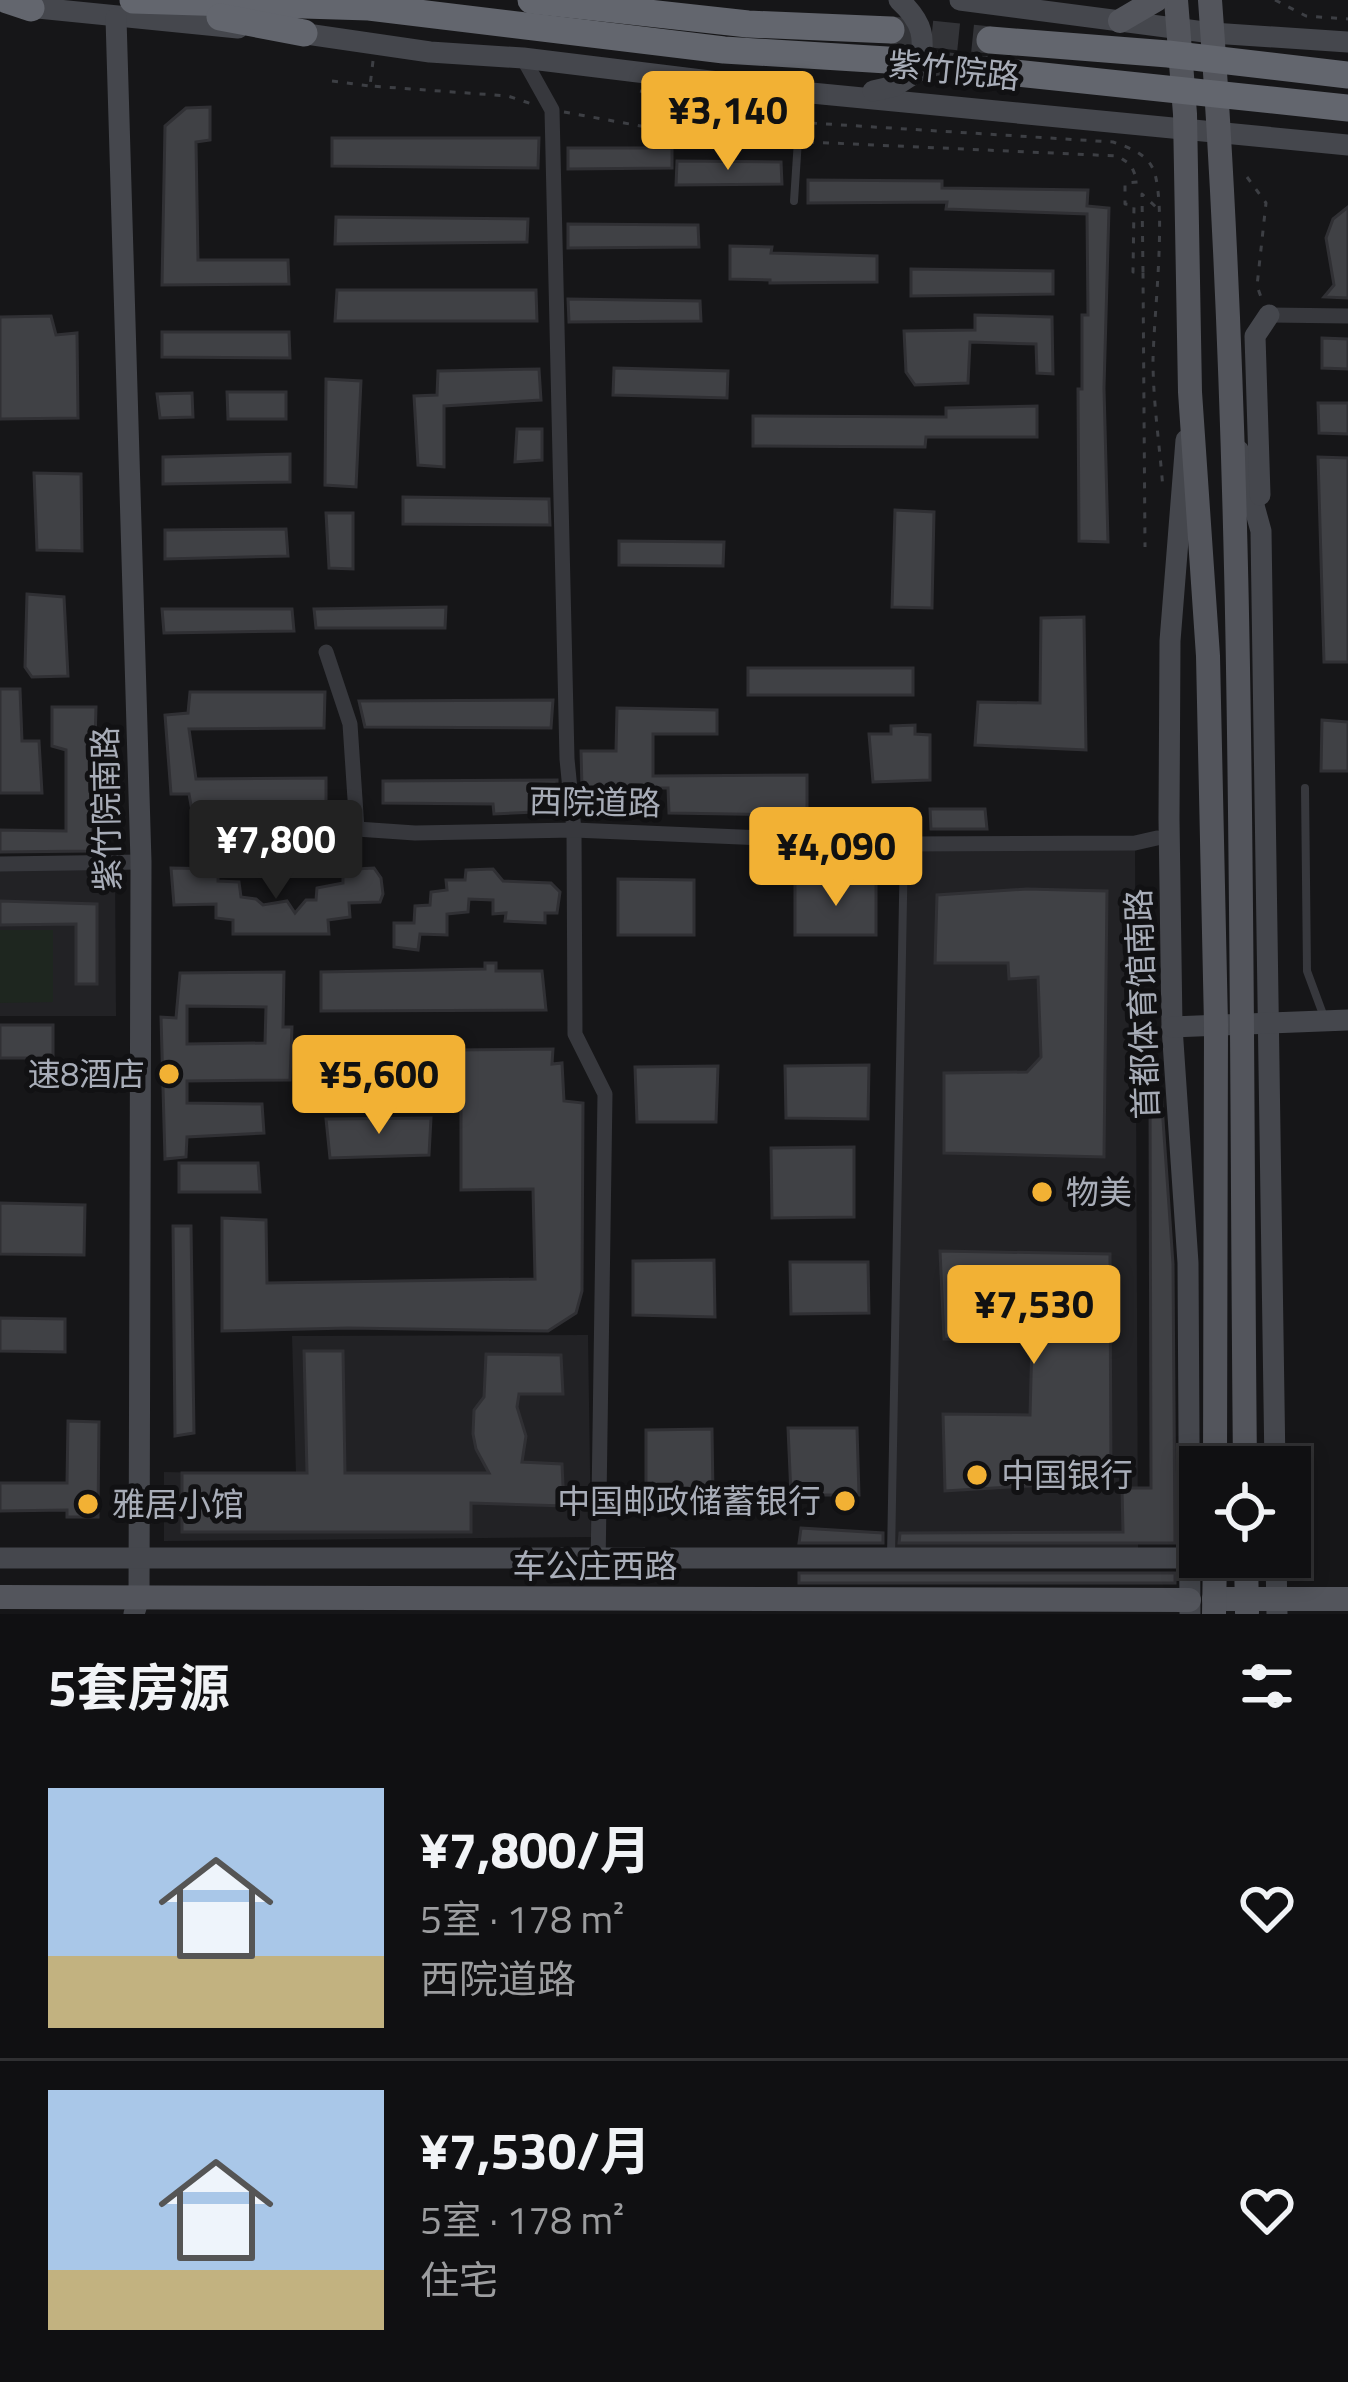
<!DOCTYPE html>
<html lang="zh">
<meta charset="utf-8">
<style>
:root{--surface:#101012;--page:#19191b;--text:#f1f3f6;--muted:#9c9d9f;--line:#303032;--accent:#f2b134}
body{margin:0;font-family:"Titillium Web","Noto Sans SC",sans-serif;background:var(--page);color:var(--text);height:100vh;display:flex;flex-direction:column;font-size:45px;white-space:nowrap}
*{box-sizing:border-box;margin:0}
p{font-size:39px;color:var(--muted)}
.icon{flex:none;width:66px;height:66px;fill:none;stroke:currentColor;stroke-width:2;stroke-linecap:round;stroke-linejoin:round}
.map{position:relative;height:1614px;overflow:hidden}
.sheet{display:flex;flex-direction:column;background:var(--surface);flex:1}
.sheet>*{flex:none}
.buttons{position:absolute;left:1179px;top:1446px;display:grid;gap:24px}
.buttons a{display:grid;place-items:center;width:132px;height:132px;border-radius:0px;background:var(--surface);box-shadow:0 6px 18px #0003,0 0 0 3px var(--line);font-size:60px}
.price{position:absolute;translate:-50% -102px;padding:0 27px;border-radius:12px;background:var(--accent);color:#111;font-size:39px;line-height:78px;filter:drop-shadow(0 3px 6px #0008)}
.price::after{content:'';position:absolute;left:50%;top:72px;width:36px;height:27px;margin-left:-18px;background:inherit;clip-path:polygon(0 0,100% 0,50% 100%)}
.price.current{background:#222;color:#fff}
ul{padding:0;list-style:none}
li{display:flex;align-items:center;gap:36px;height:300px;padding:0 48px}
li+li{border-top:3px solid var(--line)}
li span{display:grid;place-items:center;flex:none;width:336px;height:240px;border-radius:0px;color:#555}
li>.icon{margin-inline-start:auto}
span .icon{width:144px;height:144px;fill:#fffc;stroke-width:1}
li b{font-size:51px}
h2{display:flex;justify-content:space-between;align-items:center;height:144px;padding:0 48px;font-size:51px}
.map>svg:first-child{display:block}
.built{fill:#222225}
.green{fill:#1e261f}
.building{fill:#404145;stroke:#303034;stroke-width:3;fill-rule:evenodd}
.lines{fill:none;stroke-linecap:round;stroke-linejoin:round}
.highway-tunnel{stroke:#333438;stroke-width:27;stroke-dasharray:27 14;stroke-linecap:butt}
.path{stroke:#3d3f44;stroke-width:3;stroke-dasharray:6 9;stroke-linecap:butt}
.lane{stroke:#37383d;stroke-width:8}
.street{stroke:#37383d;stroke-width:15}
.secondary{stroke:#45474d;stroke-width:21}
.primary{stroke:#53555c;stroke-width:24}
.highway{stroke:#63666e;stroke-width:27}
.poi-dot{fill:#f2b134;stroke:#111113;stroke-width:4.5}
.labels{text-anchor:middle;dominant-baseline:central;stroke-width:10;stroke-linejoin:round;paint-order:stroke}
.street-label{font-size:33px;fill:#a8adb8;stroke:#111113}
.poi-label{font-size:33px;fill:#a8adb8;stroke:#111113;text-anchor:start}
</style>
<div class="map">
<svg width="1348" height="1614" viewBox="0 0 1348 1614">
<rect width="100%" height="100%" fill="#161618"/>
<g class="built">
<path d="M1135 843 1138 1549 890 1550 904 844Z"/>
<path d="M115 868 116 1016H0V869Z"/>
<path d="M588 1335 591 1537 164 1541V1472L296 1475 292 1336Z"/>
</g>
<path class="green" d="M0 930H53V1002L0 1003Z"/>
<g class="building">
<path d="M210 107V140L196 142 198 260H288L289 284 162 285 165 126 186 108Z"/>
<path d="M332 138H539L538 168 332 166Z"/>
<path d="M568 148H672V168L568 169Z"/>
<path d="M677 161 781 162 782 184 676 185Z"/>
<path d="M808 180 942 181V188L1088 190 1087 206 1109 208 1104 388 1108 542 1079 541 1078 389H1082V315H1088L1087 214 946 209 947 202 808 203Z"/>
<path d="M1348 207V298L1324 297 1334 285 1326 238 1333 219Z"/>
<path d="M336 217 528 219 527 242 335 244Z"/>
<path d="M568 224 698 225 699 247 568 248Z"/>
<path d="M730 246 772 247 771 253 877 256V282L770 283V280L730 279Z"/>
<path d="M911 269 1053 271V294L911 296Z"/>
<path d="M337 290H536L537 321H335Z"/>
<path d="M568 299 700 301 701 321 569 322Z"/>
<path d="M975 315 1052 317 1053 374 1037 373 1036 344 970 342 968 383 915 385 906 372 904 331 975 330Z"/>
<path d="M51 316 56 335 77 333 78 418 0 419V317Z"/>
<path d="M162 332H289L290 358 162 357Z"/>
<path d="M1322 338 1348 339V369L1322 368Z"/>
<path d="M614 368 728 371 727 398 613 395Z"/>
<path d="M539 369 541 400 444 406V467L418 465 414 396 437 395 438 371Z"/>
<path d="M326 379 361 381 356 487 325 485Z"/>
<path d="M227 392H286V419H228Z"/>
<path d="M192 393 193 417 160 418 157 394Z"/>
<path d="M1318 403H1348V434L1319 433Z"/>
<path d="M1037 406V437H926L925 447 753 446V416L946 417V408Z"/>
<path d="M517 429H542V460L515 462Z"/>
<path d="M290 454V482L163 484V457Z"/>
<path d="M1318 457 1348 458V662H1324Z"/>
<path d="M34 473 81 474 82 551 37 550Z"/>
<path d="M403 497 549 499 550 525 403 524Z"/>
<path d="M895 510 934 512 932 608 892 607Z"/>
<path d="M326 513H353V569L329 568Z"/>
<path d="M286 529 288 556 165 559V530Z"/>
<path d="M619 541 724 542 723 566 619 565Z"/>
<path d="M27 594 64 597 68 676 32 677 25 667Z"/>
<path d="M446 607 445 628H316L314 609Z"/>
<path d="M162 609H292L294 631 164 633Z"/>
<path d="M1084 617 1086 750 975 745 978 702 1040 703 1041 618Z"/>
<rect x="748" y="668" width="165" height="27"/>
<path d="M0 689H20L22 741H39L42 793H0Z"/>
<path d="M190 692H325L324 728 189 729 196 779 326 778V809L192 811 189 794H171L165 715 188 713Z"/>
<path d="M553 700 551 728 365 727 359 701Z"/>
<path d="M52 707H96L92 851 0 852V830L66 831V750L52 746Z"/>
<path d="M617 708 717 710V734H653V776L807 775V815L669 813 668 788H582L581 751H616Z"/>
<path d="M1322 720 1348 722V771H1321Z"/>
<path d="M915 725V734L930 735V780L873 782 869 734H891V726Z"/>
<path d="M557 780V811L494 814 493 804 383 803V781Z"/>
<path d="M930 809H985L987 829H931Z"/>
<path d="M171 868 218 869V881L239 882 241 897 256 899 263 905 287 901 295 913 306 900H316L317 888 343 883V872L355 869 374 868 381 878 383 894 380 902 349 903 350 917 328 920 329 934H233V920L216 918V904L174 905Z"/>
<path d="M493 869 503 881 551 883 560 892 557 913H545V923L505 921 506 913 493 914V900L469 899 468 912 447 914V935L420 934 418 950 394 947V923H414L415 906 430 905 431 892 447 890 446 880H465L466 870Z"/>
<path d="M618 879 694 880V935H618Z"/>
<rect x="795" y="883" width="81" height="52"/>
<path d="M1027 889 1107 891 1104 1157 944 1153V1073L1027 1072 1041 1057 1038 977 1009 979 1008 963H935L937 895Z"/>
<path d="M0 901 97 904V984H76V924L0 925Z"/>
<path d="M485 963H496V971H542L546 1010 321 1011V972L485 969Z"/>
<path d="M284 972 283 1027H292L290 1080 187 1081V1103L262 1104 264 1133 187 1137 186 1157 165 1159 161 1017 176 1018 180 973ZM187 1006 266 1007 265 1043 187 1044Z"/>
<rect x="0" y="1025" width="53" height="33"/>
<path d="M553 1049 552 1064 562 1063 564 1101 583 1103 582 1291 576 1313 548 1331 348 1328 222 1331V1218L266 1220 267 1283 535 1279 533 1189 461 1190V1093H321L324 1051Z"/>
<path d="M869 1065 868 1119 786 1118 785 1066Z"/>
<path d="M718 1066 716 1122H637L635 1067Z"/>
<path d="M1150 1091H1161L1173 1264 1175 1543H899L900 1533 1123 1532 1122 1488H1151Z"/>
<path d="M431 1118 429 1155 330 1158 326 1119Z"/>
<path d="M854 1147V1217L772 1218 771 1148Z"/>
<path d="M179 1163H258L260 1192H179Z"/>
<path d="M0 1203 85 1205 84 1255 0 1254Z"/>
<path d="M173 1226H191L194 1433 175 1436Z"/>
<path d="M940 1251 1110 1254 1111 1481 945 1491 943 1414 1030 1415 1032 1341 944 1339Z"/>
<path d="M714 1260 715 1317 633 1315V1261Z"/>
<path d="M790 1262H868L869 1313 791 1314Z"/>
<path d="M0 1318 65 1319V1352L0 1351Z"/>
<path d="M304 1351H343L345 1473H489L476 1449 473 1434 474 1410 484 1397 486 1354 561 1355 563 1394H519L517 1407 526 1436 522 1462 562 1464 564 1506 471 1503V1532H182V1473H307Z"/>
<path d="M68 1421 99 1422 98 1517H67V1510L0 1511V1483H67Z"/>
<path d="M788 1428H857L859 1495H791Z"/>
<path d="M712 1429 713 1494 646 1493V1430Z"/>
<path d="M801 1528 883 1533V1543H799Z"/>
<rect x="799" y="1573" width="376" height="10"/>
</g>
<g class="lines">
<g class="highway-tunnel">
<path d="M891 30 990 40"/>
<path d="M887 60 988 70"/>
</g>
<g class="path">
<path d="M1275 0 1306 16 1348 19"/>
<path d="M373 61 370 86 508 96 532 104"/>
<path d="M332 81 370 86"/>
<path d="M640 91 789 121"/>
<path d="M564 112 646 127 787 141"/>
<path d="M811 123 1113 142C1130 148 1149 154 1155 174 1166 217 1154 312 1153 360 1153 403 1160 447 1163 490"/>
<path d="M808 142 1118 156 1131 165 1138 182 1125 183V204L1134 205 1133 272H1143L1145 547"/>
<path d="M1247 177 1266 203 1257 286 1261 297"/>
<path d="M1143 272 1142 194 1157 208"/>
</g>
<g class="lane">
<path d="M794 201 801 94"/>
<path d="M1305 788 1307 971 1324 1017"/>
<path d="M891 1556 904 845"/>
</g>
<g class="street">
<path d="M523 58 552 110 567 759 574 830 575 1034 605 1094 598 1569"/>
<path d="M1269 315 1348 316"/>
<path d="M326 652 350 724 357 829 415 833 574 830 904 844 1135 843 1157 838"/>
<path d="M0 864 141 862"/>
</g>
<g class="secondary">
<path d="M960 0 1212 33 1348 42"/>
<path d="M18 6 238 28"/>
<path d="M116 18 141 862 139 1598 134 1614"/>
<path d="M293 32 430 52 523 58 801 92 1348 145"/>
<path d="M873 91 895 86 920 70C925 37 924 23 899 0"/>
<path d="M1186 440 1170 641 1169 819 1172 1027 1188 1263 1190 1614"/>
<path d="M1239 451 1261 531 1275 1467"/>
<path d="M1260 495 1255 336 1269 315"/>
<path d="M1172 1027 1348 1020"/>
<path d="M1276 1557 1277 1614"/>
<path d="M0 1558H1189"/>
</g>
<g class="primary">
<path d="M1176 0 1185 114 1190 392 1208 656 1216 1025 1215 1467"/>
<path d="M1210 0C1246 487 1240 978 1245 1467"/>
<path d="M1120 21 1156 0"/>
<path d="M1246 1557 1247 1612"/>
<path d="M0 1597 1189 1600"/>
<path d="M1214 1599H1348"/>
<path d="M1214 1614 1215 1557"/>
</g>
<g class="highway">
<path d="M7 0 31 8"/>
<path d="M133 0 369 7 724 50 887 60"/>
<path d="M531 0 748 24 891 30"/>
<path d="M220 17 304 33"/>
<path d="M990 40 1168 54 1348 75"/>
<path d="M988 70 1348 108"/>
</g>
</g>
<g class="poi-dot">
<circle cx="169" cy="1074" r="12"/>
<circle cx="1042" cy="1192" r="12"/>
<circle cx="977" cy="1475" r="12"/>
<circle cx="845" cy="1501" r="12"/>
<circle cx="88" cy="1504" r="12"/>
</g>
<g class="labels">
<g class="street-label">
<text transform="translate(954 70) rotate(6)">紫竹院路</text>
<text transform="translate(595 802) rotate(1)">西院道路</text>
<text transform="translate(106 809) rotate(-91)">紫竹院南路</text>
<text transform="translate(1142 1004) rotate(-92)">首都体育馆南路</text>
<text x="595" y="1566">车公庄西路</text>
</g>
<g class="poi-label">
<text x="145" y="1074" text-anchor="end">速8酒店</text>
<text x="1066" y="1192">物美</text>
<text x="1001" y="1475">中国银行</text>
<text x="821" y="1501" text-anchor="end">中国邮政储蓄银行</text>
<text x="112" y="1504">雅居小馆</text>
</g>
</g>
</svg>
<div class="buttons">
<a><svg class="icon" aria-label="locate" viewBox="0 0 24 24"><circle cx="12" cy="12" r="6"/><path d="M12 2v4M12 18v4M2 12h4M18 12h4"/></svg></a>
</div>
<b class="price" style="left:728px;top:173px">¥3,140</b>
<b class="price current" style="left:276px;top:902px">¥7,800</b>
<b class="price" style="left:836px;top:909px">¥4,090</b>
<b class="price" style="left:379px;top:1137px">¥5,600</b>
<b class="price" style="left:1034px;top:1367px">¥7,530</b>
</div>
<section class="sheet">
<h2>5套房源<svg class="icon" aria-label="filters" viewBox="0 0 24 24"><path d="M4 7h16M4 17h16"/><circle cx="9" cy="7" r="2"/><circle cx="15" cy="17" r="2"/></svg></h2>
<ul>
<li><span style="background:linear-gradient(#a9c7e8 70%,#c2b280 0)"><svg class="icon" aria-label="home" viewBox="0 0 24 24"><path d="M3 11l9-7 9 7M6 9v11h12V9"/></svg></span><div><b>¥7,800/月</b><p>5室 · 178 m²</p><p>西院道路</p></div><svg class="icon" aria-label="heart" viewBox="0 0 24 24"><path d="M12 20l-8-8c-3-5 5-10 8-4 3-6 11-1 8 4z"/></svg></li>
<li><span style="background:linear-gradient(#a9c7e8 75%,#c2b280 0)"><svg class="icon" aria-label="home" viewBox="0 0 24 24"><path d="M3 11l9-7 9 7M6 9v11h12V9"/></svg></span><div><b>¥7,530/月</b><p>5室 · 178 m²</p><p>住宅</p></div><svg class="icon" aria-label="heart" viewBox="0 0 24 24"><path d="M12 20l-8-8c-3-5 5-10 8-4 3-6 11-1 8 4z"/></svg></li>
</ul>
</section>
